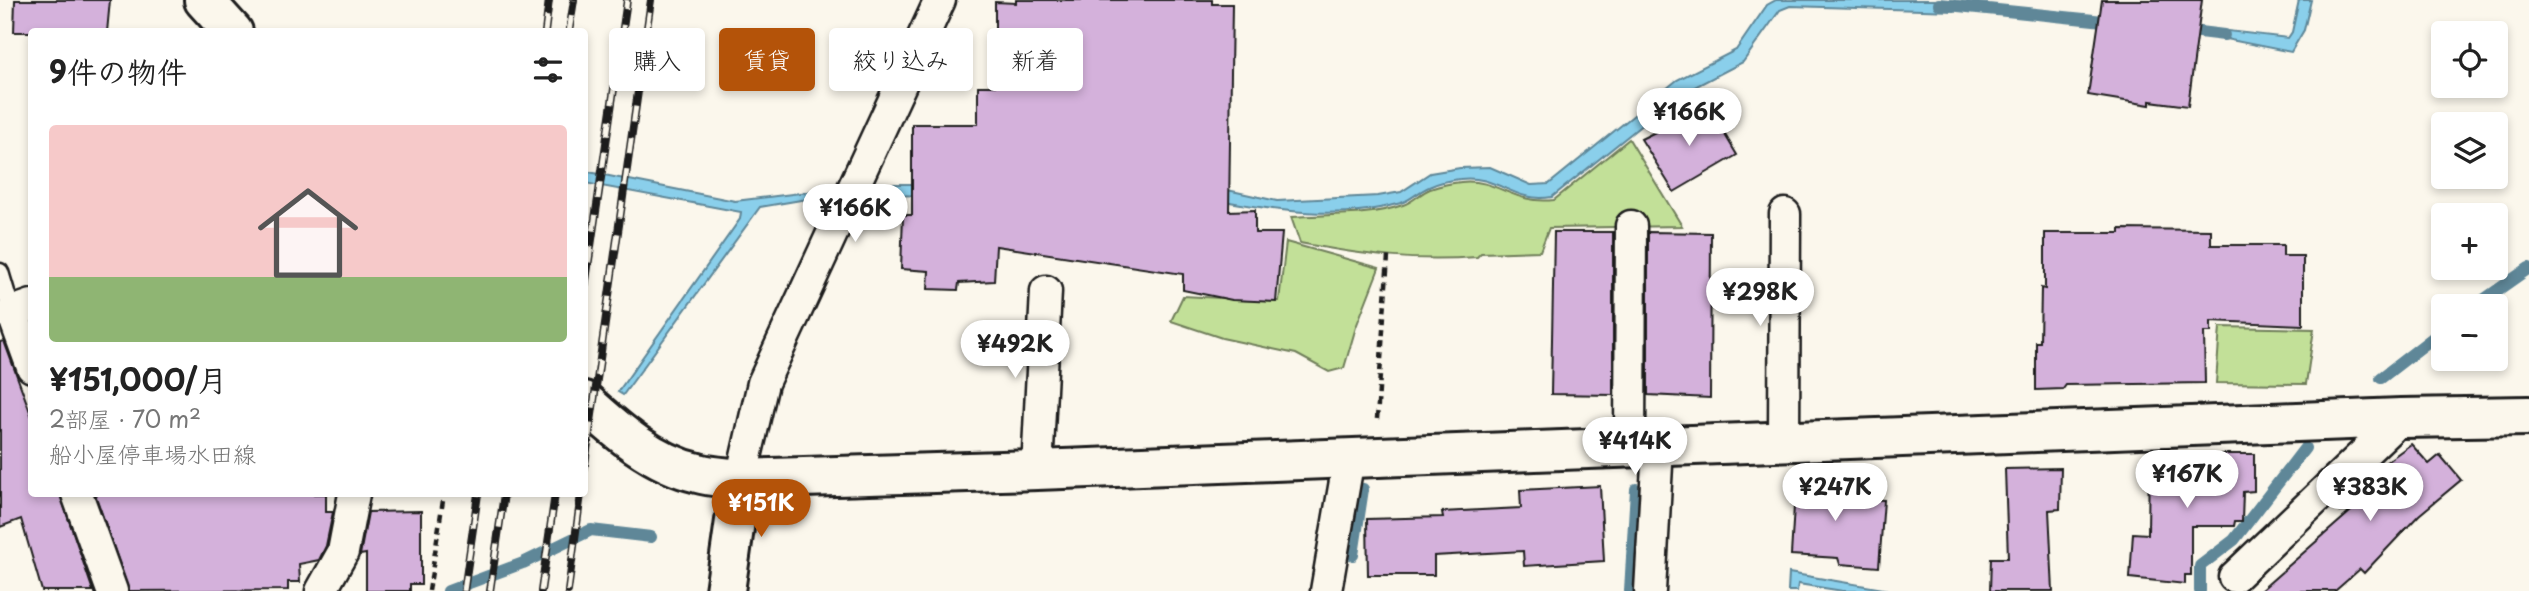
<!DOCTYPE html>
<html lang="ja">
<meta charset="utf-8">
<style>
:root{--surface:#fff;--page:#f2f2f2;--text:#222;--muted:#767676;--accent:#b45309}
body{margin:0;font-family:"Playpen Sans","Klee One",sans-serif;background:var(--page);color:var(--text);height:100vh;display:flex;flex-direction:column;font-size:26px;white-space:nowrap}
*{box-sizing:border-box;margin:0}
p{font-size:23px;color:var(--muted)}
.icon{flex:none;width:38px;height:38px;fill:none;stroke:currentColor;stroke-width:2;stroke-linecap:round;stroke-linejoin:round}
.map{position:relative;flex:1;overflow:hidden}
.sheet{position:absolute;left:28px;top:28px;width:560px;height:469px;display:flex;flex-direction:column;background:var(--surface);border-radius:7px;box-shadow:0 4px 10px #0003}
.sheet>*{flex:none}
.hud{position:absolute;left:609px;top:28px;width:665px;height:63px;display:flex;gap:14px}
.controls{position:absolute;left:2431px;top:21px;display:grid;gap:14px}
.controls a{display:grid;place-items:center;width:77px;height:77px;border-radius:7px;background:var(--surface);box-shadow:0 4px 10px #0003;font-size:35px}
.price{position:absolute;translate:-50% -60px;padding:0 16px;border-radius:24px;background:#fff;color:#222;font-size:23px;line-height:46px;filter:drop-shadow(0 2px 4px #0008)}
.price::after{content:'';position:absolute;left:50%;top:42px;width:21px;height:16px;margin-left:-10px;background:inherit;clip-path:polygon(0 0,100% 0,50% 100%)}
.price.active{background:var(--accent);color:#fff}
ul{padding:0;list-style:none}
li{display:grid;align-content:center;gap:14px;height:371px;padding:0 21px}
li span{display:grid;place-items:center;height:217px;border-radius:7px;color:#555}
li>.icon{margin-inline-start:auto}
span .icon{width:126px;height:126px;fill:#fffc;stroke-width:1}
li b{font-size:30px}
h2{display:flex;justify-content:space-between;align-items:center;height:84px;padding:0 21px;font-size:30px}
.pill{padding:0 24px;border-radius:7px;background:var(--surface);box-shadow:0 4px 10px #0003;font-size:24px;line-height:63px}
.pill.active{background:var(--accent);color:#fff}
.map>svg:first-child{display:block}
.green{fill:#c2e098;stroke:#6f7e5a;stroke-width:2}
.water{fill:#8acfeb;stroke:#5e8798;stroke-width:2}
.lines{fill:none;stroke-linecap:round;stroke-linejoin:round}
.stream{stroke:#5e8798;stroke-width:12}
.building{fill:#d4b1db;stroke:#1c1c1c;stroke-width:2}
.lane-casing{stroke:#1c1c1c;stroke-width:21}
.street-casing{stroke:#1c1c1c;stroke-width:35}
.secondary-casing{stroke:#1c1c1c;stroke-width:44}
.path{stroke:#1c1c1c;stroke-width:4.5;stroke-dasharray:7 5;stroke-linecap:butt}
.lane{stroke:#fbf7ec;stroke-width:16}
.street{stroke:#fbf7ec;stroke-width:30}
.secondary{stroke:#fbf7ec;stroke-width:38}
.rail-casing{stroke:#1c1c1c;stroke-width:8}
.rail{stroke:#fbf7ec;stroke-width:5;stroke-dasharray:16;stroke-linecap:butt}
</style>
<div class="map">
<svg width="2529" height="591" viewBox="0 0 2529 591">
<rect width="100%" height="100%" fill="#fbf7ec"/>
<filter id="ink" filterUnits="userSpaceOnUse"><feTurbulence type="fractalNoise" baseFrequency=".0143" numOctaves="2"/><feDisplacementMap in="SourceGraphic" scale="14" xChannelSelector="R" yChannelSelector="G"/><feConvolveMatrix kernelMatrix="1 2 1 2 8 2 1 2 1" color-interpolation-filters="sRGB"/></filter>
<g filter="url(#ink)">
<g class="green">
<path d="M1629 139 1682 226 1549 228 1540 251 1481 253 1477 257C1412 262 1363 255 1300 243L1291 217C1327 214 1368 217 1403 205 1413 202 1420 193 1430 189 1439 186 1452 183 1461 182 1498 178 1513 205 1554 200Z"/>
<path d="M1286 242 1379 268 1356 327 1344 368 1329 372 1296 354 1222 338 1171 321 1183 296 1279 301Z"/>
<path d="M2220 327 2314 329 2306 384 2216 383Z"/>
</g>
<g class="water">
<path d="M1776 0H1954V11L1790 6 1780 10 1743 62 1679 95 1552 197C1514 204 1498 174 1460 179 1450 180 1437 183 1429 187 1419 191 1411 200 1401 203 1340 221 1274 211 1214 199L868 195 801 200 760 207 623 395 618 392 740 219 741 212 585 183 584 171 735 201 872 184H1066L1214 187 1277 201 1378 196 1401 192 1430 173 1460 168 1490 167 1531 185 1549 184 1677 80 1736 50 1767 5Z"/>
<path d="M2299 0H2311L2304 30 2291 52 2210 36 2211 29 2288 38 2292 32Z"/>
<path d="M1789 573 1895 591H1843L1798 584 1797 591H1788Z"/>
</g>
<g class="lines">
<g class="stream">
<path d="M1939 4 2113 22"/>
<path d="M2183 30 2224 35"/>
<path d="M2475 306 2529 268"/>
<path d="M2381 378 2443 330"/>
<path d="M1353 555 1363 489"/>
<path d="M448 591 523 563 591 530 651 537"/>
<path d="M1630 591 1636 489"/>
<path d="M2200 591V566L2234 540 2305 448"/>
</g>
</g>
<g class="building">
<path d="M15 0H110L107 32H14Z"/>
<path d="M1016 0H1212V4H1232L1229 211 1255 210V233H1282L1276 302 1232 300 1183 290V274L996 246 994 281 959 283 958 290 928 289 929 271 901 269 903 215H912V124H978V86H995V2L1016 3Z"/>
<path d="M2102 0H2202L2188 106 2150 101V105L2088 95Z"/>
<path d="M1708 106 1737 155 1674 192 1641 139Z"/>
<path d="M2120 229 2211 230V245H2283V256H2303V325L2211 321V332H2204L2205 383 2066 385 2063 389 2036 390V342H2040L2041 288 2045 289V233H2120Z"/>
<path d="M1554 232H1613V395L1551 394Z"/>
<path d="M1648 232 1711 233 1710 398 1648 395Z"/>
<path d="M4 341 32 417V494H60L93 591H42L21 519 0 527V342Z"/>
<path d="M2411 444 2429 464 2440 455 2461 480 2419 515 2364 573 2360 569 2335 591H2260L2351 511 2341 512 2378 476 2374 471Z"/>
<path d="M2222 454H2254V491L2243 492 2242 521H2235L2234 526H2191V575H2185V584L2130 578 2133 533 2148 534 2149 457 2221 458Z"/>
<path d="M2061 468 2060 509 2049 510 2053 591H1990L1991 558H2008L2005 469Z"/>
<path d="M1796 473 1834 475 1833 497 1884 500 1879 567 1840 564 1838 558 1791 555Z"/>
<path d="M1600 486 1604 561 1524 566 1523 551 1434 556V575H1368L1367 519 1443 517 1442 512 1521 508 1520 490Z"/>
<path d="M95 494H326V512H333L326 546 319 560 299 564 300 582H288V590L129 591Z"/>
<path d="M421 511V584H410V591H366V554L360 555 368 512Z"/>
</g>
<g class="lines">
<g class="lane-casing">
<path id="lane" d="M0 272 12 312"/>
</g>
<g class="street-casing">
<g id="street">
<path d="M32 305 12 312 32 367"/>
<path d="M1784 441 1785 214"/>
<path d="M1630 448 1631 226"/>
<path d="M1037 470 1046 291"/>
<path d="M741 479 763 383 940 0"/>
<path d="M77 494 112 591"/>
<path d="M2234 577 2401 418"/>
<path d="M321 591 343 552 354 494"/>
<path d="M1326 591 1349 458"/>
<path d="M1650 591 1658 447"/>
</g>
</g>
<g class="secondary-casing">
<g id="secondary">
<path d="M204 0 233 32"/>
<path d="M584 401C617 431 653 463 698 473 711 477 727 477 741 479L1037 470 2401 418 2529 416"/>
<path d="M725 591 741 479"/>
</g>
</g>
<g class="path">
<path d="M1377 419 1388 256"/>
<path d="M429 591 444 494"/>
</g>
<use href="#lane" class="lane"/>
<use href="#street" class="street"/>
<use href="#secondary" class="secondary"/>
<g class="rail-casing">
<g id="rail">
<path d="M545 32 549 0"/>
<path d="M569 32 574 0"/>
<path d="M584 294 627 0"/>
<path d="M584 471 651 0"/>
<path d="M464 591 478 494"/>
<path d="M490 591 504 494"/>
<path d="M541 591 555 494"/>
<path d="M568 591 581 494"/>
</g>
</g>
<use href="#rail" class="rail"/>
</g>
</g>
</svg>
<div class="controls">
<a><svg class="icon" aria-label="locate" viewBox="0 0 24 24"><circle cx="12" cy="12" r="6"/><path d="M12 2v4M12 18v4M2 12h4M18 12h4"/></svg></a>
<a><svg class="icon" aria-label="layers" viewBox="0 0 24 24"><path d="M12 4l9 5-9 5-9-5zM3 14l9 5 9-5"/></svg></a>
<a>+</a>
<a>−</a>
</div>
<b class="price" style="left:1689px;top:148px">¥166K</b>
<b class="price" style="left:855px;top:244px">¥166K</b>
<b class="price" style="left:1760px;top:328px">¥298K</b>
<b class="price" style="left:1015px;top:380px">¥492K</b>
<b class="price" style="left:1635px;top:477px">¥414K</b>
<b class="price" style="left:2187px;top:510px">¥167K</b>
<b class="price" style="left:1835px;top:523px">¥247K</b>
<b class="price" style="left:2370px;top:523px">¥383K</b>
<b class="price active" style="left:761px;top:539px">¥151K</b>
<div class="hud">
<a class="pill">購入</a>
<a class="pill active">賃貸</a>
<a class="pill">絞り込み</a>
<a class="pill">新着</a>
</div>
<section class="sheet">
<h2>9件の物件<svg class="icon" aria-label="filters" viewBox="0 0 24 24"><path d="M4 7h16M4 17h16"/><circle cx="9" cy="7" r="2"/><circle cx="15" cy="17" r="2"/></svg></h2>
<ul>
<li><span style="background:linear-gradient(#f6c9c9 70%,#8fb573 0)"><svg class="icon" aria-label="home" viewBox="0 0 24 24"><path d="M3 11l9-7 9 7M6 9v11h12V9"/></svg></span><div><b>¥151,000/月</b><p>2部屋 · 70 m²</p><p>船小屋停車場水田線</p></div></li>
</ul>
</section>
</div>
